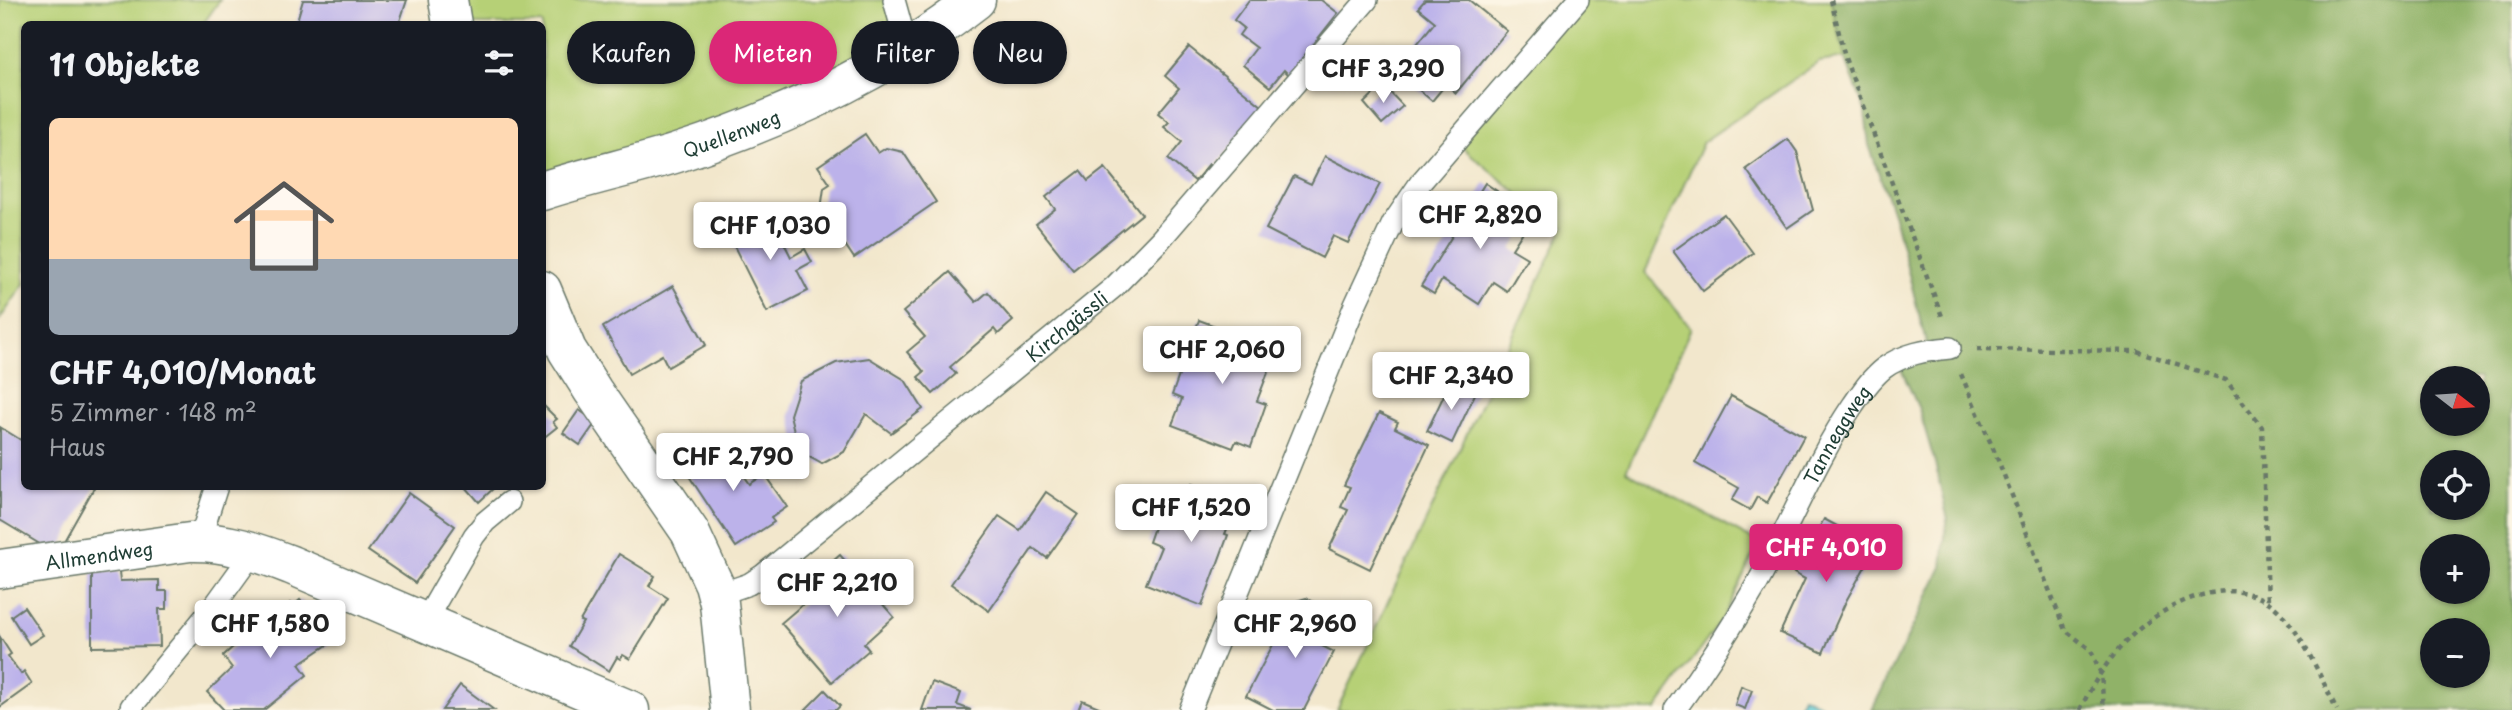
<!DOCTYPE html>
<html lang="de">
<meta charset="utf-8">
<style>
:root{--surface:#171b24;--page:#20242c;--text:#f1f3f6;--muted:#9ea1a6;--accent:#db2777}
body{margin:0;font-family:"Playpen Sans",sans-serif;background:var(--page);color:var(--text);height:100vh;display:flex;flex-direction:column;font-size:26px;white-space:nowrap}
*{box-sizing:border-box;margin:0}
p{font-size:23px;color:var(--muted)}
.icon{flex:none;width:38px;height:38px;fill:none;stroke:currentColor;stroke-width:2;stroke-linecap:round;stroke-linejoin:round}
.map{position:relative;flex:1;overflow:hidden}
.side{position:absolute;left:21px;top:21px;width:525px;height:469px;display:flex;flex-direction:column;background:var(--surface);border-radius:10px;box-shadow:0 2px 5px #0004}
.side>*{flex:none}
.guide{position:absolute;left:567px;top:21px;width:665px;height:63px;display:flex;gap:14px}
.needle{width:46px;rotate:107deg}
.tools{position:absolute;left:2420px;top:366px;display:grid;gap:14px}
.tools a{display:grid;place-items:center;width:70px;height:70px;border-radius:50%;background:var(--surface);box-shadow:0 2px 5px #0004;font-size:35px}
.price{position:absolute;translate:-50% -60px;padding:0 16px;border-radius:7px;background:#fff;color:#222;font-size:23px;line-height:46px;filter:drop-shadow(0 2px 4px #0008)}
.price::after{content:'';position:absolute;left:50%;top:42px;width:21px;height:16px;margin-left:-10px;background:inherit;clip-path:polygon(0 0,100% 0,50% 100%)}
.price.selected{background:var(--accent);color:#fff}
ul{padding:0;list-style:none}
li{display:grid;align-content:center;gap:14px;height:371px;padding:0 28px}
li span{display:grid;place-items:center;height:217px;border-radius:10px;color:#555}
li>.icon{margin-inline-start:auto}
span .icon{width:126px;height:126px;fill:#fffc;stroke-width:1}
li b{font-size:30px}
h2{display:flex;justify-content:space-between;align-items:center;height:84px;padding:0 28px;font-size:30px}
.chip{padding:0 24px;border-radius:32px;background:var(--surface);box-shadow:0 2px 5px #0004;font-size:24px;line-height:63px}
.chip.selected{background:var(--accent);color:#fff}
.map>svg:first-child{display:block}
.green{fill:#b6d076;stroke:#6a8655;stroke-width:2}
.forest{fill:#90b267;stroke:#58784e;stroke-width:2;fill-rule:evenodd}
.water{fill:#5cc9d4;stroke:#3e8384;stroke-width:2}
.building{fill:#bcb2ea}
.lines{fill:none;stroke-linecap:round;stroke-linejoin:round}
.service-casing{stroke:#697869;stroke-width:24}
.minor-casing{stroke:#697869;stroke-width:41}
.path{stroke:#697869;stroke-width:4.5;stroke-dasharray:5 5;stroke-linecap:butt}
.service{stroke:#fff;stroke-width:21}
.minor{stroke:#fff;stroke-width:38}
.labels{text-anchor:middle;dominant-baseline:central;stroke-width:5;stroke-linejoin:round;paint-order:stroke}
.street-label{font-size:19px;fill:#1f3d34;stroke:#fcf5e5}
</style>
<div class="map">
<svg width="2512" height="710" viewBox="0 0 2512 710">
<rect width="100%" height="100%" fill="#fcf5e5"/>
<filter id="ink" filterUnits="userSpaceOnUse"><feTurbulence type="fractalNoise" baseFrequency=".0143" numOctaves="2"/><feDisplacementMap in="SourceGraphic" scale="14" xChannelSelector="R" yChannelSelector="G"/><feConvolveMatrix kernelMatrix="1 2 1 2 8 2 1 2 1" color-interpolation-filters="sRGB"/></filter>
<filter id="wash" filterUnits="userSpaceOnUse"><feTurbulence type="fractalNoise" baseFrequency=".00686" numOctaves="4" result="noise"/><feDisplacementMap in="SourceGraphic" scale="28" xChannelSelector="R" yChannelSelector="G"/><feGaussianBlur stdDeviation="1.57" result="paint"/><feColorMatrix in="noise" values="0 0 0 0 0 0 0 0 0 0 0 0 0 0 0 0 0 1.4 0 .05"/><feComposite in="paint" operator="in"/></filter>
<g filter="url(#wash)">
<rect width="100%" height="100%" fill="#f2e7cc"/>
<g class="green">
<path d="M0 0H220L203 24H24V284L0 319Z"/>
<path d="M448 0H894L907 47 543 191 542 24H452Z"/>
<path d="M1578 0H1831L1845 58 1819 62 1703 142 1645 272 1691 328 1626 471 1759 543 1723 618 1656 710H1337L1564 227 1517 193 1457 143Z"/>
</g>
<path class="forest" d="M1831 0H2512V710H1872L1942 567 1947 516 1935 463 1919 409 1897 360 1928 350 1895 219 1869 145 1865 110 1845 58ZM2432 378H2478V424H2432ZM2432 462H2478V508H2432ZM2432 546H2478V592H2432ZM2432 630H2478V676H2432Z"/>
<path class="water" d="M1803 696 1832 710H1796Z"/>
<g id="blocks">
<g class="building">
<path d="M303 0H407L399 24H296Z"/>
<path d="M1249 0H1321L1338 13 1289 75 1284 70 1270 87 1243 65 1256 48 1239 35 1244 28 1234 20Z"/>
<path d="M1425 0H1469L1507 31 1456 93 1446 84 1432 101 1396 70 1435 22 1418 8Z"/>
<path d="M1189 47 1263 107 1214 168 1209 164 1195 181 1168 159 1182 142 1164 127 1169 122 1158 113 1179 88 1165 76Z"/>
<path d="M1383 85 1403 106 1382 124 1364 103Z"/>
<path d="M865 134 878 153 886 148 903 152 936 202 854 258 821 209 824 188 830 184 818 166Z"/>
<path d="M1788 139 1797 152 1813 210 1787 228 1746 169Z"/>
<path d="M1325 156 1380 184 1348 243 1333 236 1322 258 1266 229 1294 176 1311 184Z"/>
<path d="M1105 168 1142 214 1073 270 1036 224 1055 209 1046 197 1080 171 1088 181Z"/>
<path d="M1485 183 1497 191 1489 203 1526 227 1512 249 1527 258 1507 291 1493 282 1479 304 1442 280 1434 294 1421 286Z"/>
<path d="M769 213 791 257 805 249 812 262 797 270 808 291 767 312 728 234Z"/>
<path d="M1724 214 1753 253 1703 291 1673 251Z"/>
<path d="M950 272 976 302 988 292 1013 321 998 334 994 329 950 367 956 374 933 394 918 377 924 372 907 352 925 337 903 312Z"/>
<path d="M673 286 706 345 668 367 662 355 629 374 603 327Z"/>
<path d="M1199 320 1277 349 1257 401 1266 404 1251 447 1236 441 1233 448 1172 425 1182 399 1172 395Z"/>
<path d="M869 358 905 380 923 409 891 433 866 414 844 452 822 464 799 451 790 415 801 381 836 363Z"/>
<path d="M1451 380 1476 392 1452 443 1427 431Z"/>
<path d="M1731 396 1804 436 1767 503 1757 497 1750 510 1732 500 1739 488 1695 463Z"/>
<path d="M542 404 557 419 553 422 557 427 542 439Z"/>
<path d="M579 410 596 422 580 445 563 433Z"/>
<path d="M1379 413 1398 422 1395 428 1429 445 1370 569 1329 549 1348 510 1341 507 1350 487 1344 485Z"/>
<path d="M0 427 24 442V486H95L59 550 53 552 0 520Z"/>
<path d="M718 439 749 484 764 474 787 507 771 518 774 522 736 547 681 464Z"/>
<path d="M1191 484 1238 502 1225 534 1228 535 1202 606 1146 584 1161 547 1149 542 1160 510 1178 516Z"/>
<path d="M465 486H496L479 502Z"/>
<path d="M1046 492 1078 514 1047 558 1033 548 989 611 951 584 999 516 1020 530Z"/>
<path d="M409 493 455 526 415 583 368 551Z"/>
<path d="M1824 519 1876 547 1846 601 1823 653 1780 633 1805 579 1794 573Z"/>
<path d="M619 554 655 576 649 586 668 598 630 659 623 655 620 659 617 657 609 671 569 646 583 622 580 621Z"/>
<path d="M840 555 894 617 864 644 869 650 832 682 781 623 809 599 801 589Z"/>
<path d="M92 572H119L120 581 159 580V591H167V609H159L160 646 92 647Z"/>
<path d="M1306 598 1336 614 1320 645 1334 652 1304 710H1273L1246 696 1296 601Z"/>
<path d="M300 600 336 639 299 664 307 675 264 710H224L207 692 232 668 223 656 253 629 257 633 290 603 294 605Z"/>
<path d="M24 607 43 635 29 644 11 616Z"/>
<path d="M0 637 11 654 8 656 21 674 24 671 32 684 0 707Z"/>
<path d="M932 682 961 693 957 705 971 710H922Z"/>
<path d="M460 685 494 710H442Z"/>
<path d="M1741 686 1752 690 1745 709 1735 705Z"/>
<path d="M825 690 840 706 836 710H805Z"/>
<path d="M1082 700 1106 710H1078Z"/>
</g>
</g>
</g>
<g filter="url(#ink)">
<use href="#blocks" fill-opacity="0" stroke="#697869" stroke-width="2"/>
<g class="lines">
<g class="service-casing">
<g id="service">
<path d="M894 0 907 47"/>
<path d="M199 542 217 486"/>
<path id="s1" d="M717 595 749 584 763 575 1114 287 1160 240 1367 0"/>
<path d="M424 623 474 536 485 522 509 502"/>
<path d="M131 707 215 605 254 551"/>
<path d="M1190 710 1355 305 1393 223 1421 182 1578 0"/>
<path id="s2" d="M1675 710C1704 670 1732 627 1757 584 1790 525 1815 461 1853 405 1862 392 1871 378 1884 368 1903 354 1927 350 1950 348"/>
</g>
</g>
<g class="minor-casing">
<g id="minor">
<path d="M448 0 452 24"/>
<path id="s3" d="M542 191C587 176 632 167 677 153 782 119 889 69 976 0"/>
<path d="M542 290 567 350 593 391 690 532 714 584 719 603 730 710"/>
<path id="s4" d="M0 569 190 542C227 541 257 552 291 565L630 710"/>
</g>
</g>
<g class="path">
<path d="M1831 0 1845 58 1943 319"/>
<path d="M1977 349 2137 351 2226 380 2262 427 2268 603"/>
<path d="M1961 374 1998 460 2065 630 2091 650 2101 674 2104 710"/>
<path d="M2080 710C2104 659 2141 615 2195 597 2220 589 2245 588 2268 602 2299 623 2320 677 2337 710"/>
</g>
<use href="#service" class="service"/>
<use href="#minor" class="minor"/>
</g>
</g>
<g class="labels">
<g class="street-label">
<text stroke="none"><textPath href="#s3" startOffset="198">Quellenweg</textPath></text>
<text stroke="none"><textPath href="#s1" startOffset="443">Kirchgässli</textPath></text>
<text stroke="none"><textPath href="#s2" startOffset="320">Tanneggweg</textPath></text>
<text stroke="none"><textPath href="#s4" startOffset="100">Allmendweg</textPath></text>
</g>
</g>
</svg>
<div class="tools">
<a><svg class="needle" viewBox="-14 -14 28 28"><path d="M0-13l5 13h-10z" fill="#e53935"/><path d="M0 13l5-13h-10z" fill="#9ea1a6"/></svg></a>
<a><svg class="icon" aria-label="locate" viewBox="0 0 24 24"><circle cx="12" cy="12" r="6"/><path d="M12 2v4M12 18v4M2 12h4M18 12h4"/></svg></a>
<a>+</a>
<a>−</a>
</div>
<b class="price" style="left:1383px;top:105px">CHF 3,290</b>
<b class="price" style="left:1480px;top:251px">CHF 2,820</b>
<b class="price" style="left:770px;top:262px">CHF 1,030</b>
<b class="price" style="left:1222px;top:386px">CHF 2,060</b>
<b class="price" style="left:1451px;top:412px">CHF 2,340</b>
<b class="price" style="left:733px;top:493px">CHF 2,790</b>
<b class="price" style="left:1191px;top:544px">CHF 1,520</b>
<b class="price selected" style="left:1826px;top:584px">CHF 4,010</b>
<b class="price" style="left:837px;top:619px">CHF 2,210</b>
<b class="price" style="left:270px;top:660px">CHF 1,580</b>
<b class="price" style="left:1295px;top:660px">CHF 2,960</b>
<div class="guide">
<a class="chip">Kaufen</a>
<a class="chip selected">Mieten</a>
<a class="chip">Filter</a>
<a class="chip">Neu</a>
</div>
<section class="side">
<h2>11 Objekte<svg class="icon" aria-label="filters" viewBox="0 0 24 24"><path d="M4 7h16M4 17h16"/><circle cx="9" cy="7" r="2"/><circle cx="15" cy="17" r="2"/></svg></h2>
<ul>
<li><span style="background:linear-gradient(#ffd9b3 65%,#9aa5b1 0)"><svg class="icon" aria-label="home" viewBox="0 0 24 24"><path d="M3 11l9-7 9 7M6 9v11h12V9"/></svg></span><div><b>CHF 4,010/Monat</b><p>5 Zimmer · 148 m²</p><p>Haus</p></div></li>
</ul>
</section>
</div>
